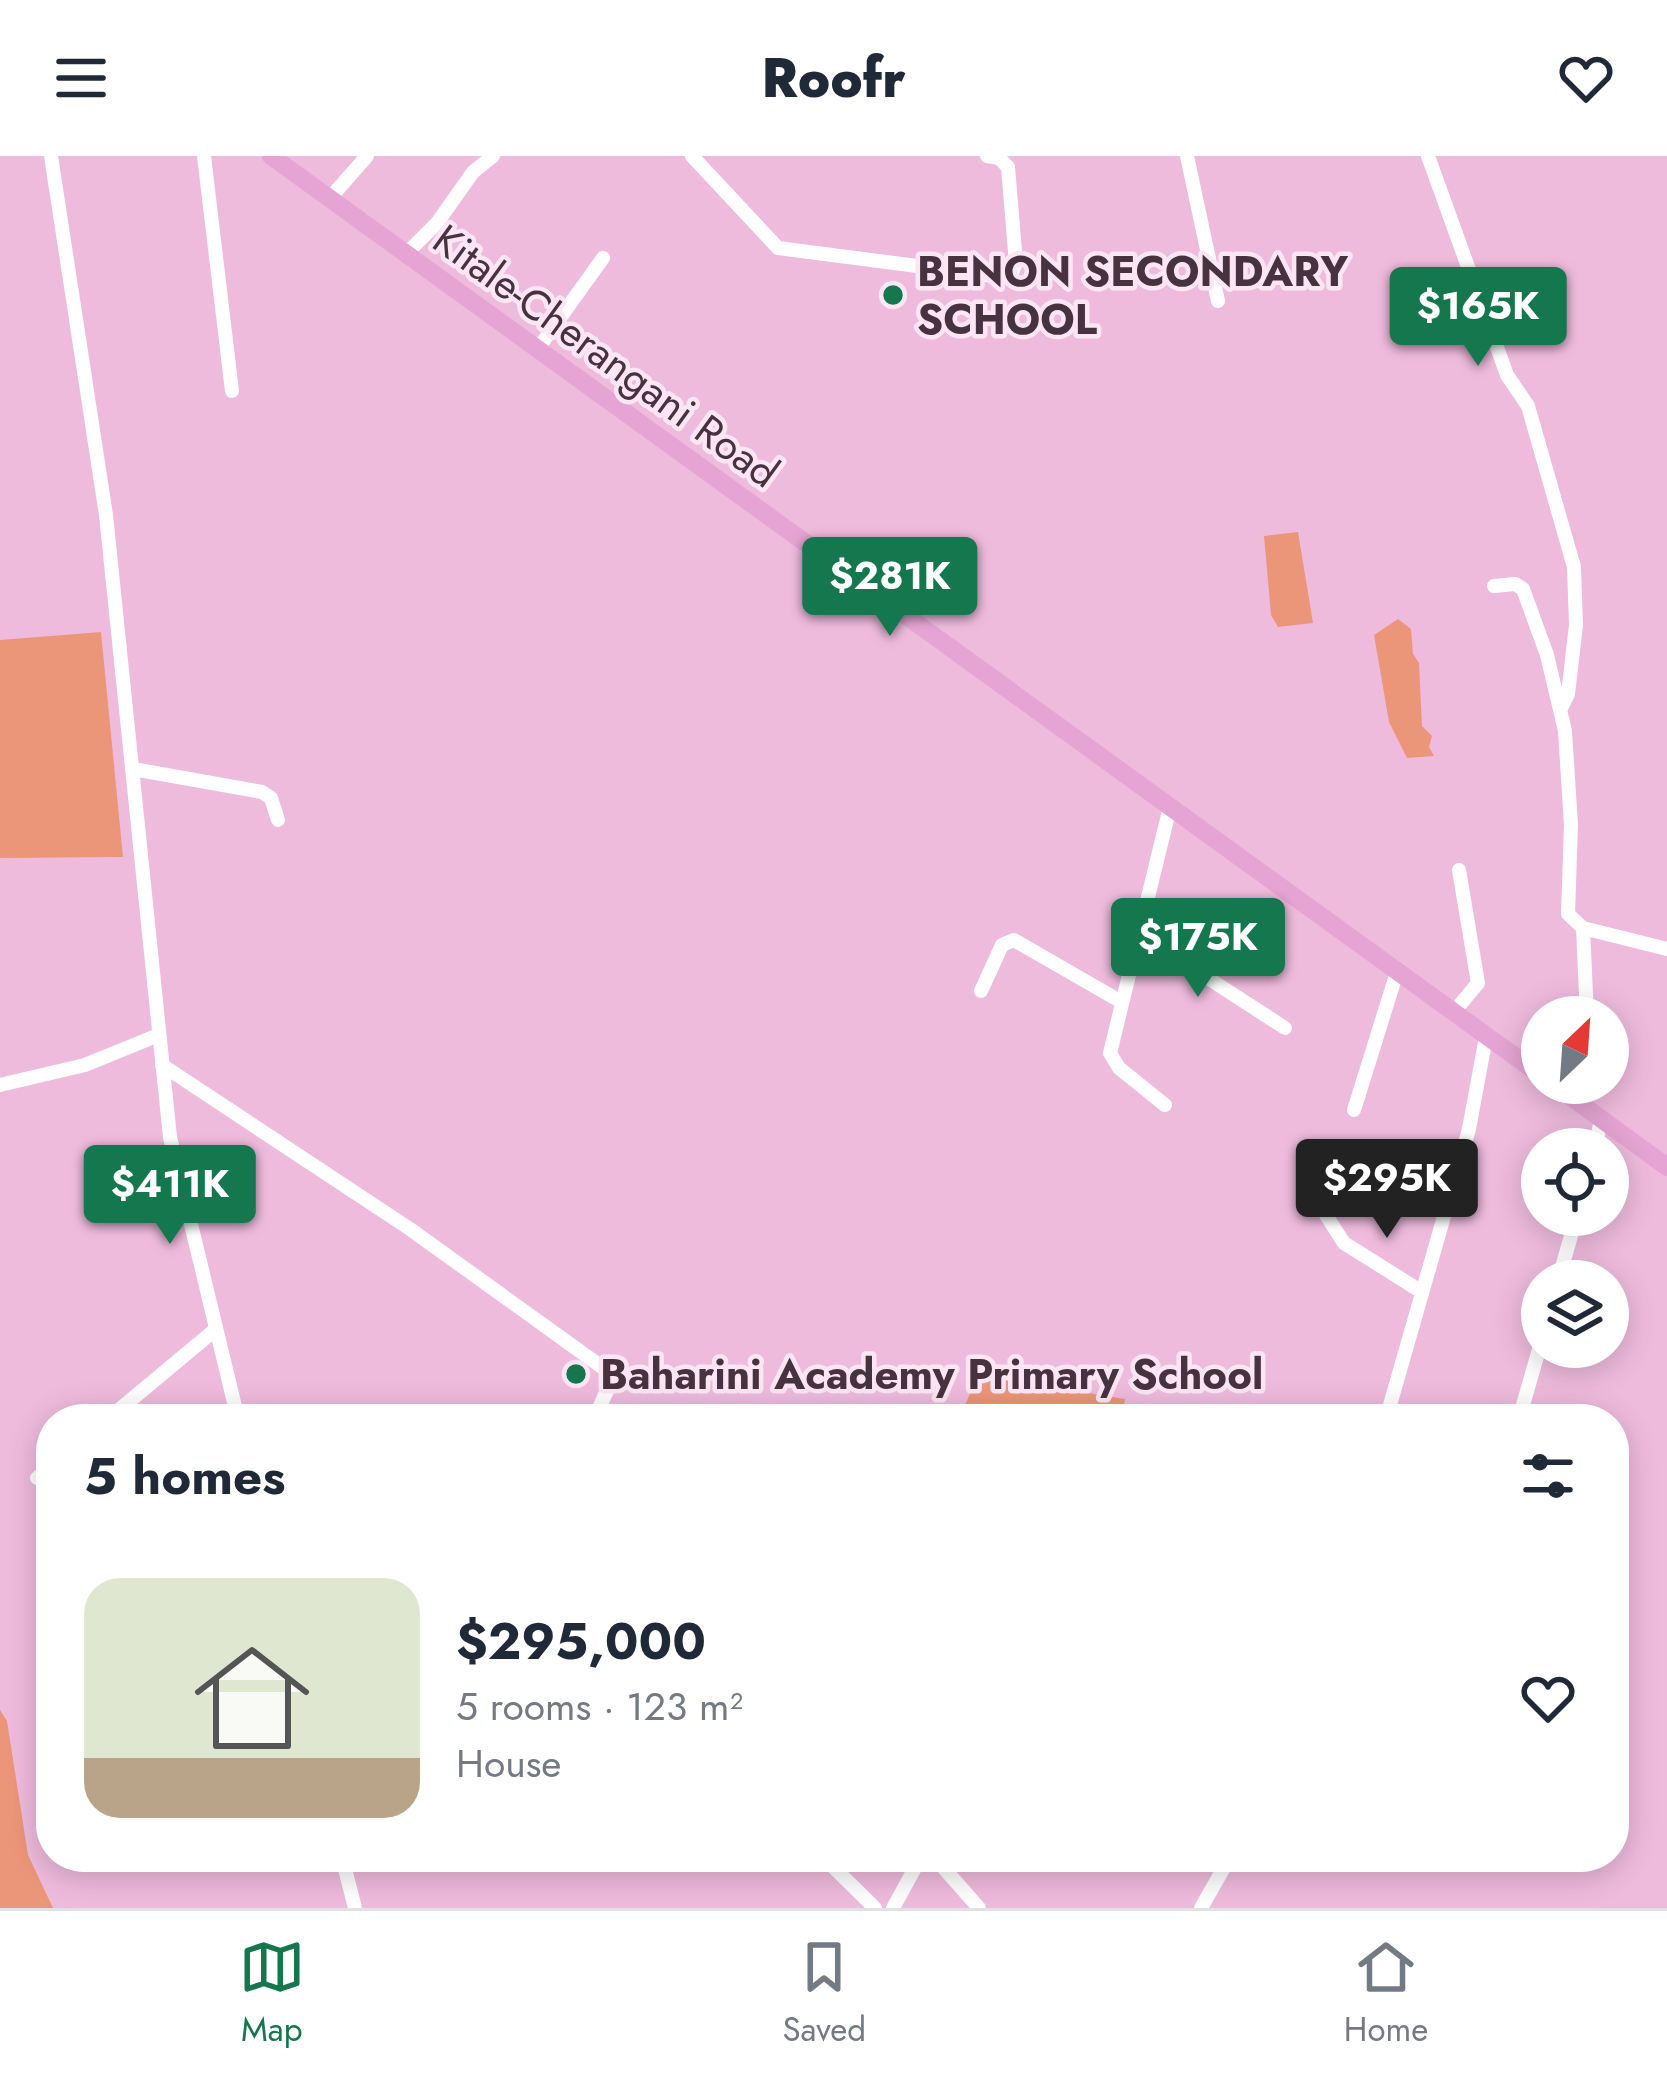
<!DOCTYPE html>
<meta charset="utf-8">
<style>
:root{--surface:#fff;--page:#f2f2f3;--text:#1f2937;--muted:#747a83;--line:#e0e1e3;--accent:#15774e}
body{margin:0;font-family:Jost,sans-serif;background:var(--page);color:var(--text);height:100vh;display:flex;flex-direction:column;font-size:45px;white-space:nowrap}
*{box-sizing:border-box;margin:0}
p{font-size:39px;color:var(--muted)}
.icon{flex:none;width:66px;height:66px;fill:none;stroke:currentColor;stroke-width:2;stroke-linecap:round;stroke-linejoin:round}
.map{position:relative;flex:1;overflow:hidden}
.panel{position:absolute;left:36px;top:1248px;width:1593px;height:468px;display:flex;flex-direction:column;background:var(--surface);border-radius:48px;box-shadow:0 6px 30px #0003}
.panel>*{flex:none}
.needle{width:78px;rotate:25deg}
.buttons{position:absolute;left:1521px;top:840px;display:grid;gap:24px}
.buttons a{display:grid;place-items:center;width:108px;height:108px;border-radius:50%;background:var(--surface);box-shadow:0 6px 30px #0003;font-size:60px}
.price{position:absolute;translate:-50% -102px;padding:0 27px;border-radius:12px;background:var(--accent);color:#fff;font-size:39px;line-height:78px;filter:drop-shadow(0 3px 6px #0008)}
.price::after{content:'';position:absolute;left:50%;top:72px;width:36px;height:27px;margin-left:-18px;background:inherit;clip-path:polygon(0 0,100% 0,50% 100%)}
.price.on{background:#222;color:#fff}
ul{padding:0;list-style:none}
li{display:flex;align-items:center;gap:36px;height:300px;padding:0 48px}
li span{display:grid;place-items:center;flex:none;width:336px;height:240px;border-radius:36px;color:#555}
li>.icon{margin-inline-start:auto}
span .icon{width:144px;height:144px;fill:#fffc;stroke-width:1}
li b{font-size:51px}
h2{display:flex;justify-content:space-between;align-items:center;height:144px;padding:0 48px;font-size:51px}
header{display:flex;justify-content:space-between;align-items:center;height:156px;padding:0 48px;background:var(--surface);font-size:54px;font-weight:800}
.tab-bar{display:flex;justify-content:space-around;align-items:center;height:168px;border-top:3px solid var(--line);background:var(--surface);font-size:33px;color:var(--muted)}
.tab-bar a{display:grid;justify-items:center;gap:6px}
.tab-bar .on{color:var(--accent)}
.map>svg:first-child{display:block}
.green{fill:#ec9679}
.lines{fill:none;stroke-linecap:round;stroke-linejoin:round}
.minor{stroke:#fff;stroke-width:14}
.major{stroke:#e5a4d3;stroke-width:18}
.poi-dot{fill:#15774e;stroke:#fce6f4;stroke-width:4.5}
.labels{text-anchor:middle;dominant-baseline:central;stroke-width:9;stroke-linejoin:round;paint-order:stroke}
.poi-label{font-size:42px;font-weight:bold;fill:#473340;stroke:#fce6f4;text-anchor:start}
.street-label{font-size:42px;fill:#473340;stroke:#fce6f4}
</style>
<header><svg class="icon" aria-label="menu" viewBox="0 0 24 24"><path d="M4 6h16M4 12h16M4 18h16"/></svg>Roofr<svg class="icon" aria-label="heart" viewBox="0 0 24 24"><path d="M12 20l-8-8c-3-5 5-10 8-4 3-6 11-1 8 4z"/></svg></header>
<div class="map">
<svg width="1667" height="1752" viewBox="0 0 1667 1752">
<rect width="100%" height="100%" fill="#efbbdd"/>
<g class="green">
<path d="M1298 376 1313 467 1278 471 1271 459 1264 380Z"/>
<path d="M1398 463 1411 473 1413 498 1419 507 1422 570 1432 580 1429 591 1434 600 1407 602 1389 566 1374 479Z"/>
<path d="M101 476 123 701 0 702V484Z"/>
<path d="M978 1219 1125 1243 1121 1263H959Z"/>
<path d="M0 1554 7 1565 28 1699 53 1752H0Z"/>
</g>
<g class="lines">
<g class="minor">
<path d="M51 0 106 359 170 981 238 1263"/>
<path d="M204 0 232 235"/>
<path d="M692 0 778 92 1010 122 1016 107 1008 11 999 2 987 0"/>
<path d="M1187 0 1218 145"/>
<path d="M1428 0 1507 219 1528 250 1574 411 1576 469 1568 538 1561 552"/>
<path d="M330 42 367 0"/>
<path d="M406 98 437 67 473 16 493 0"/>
<path d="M537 194 603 102"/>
<path d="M1494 430 1515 428 1523 433 1547 499 1565 575 1571 669 1568 758 1583 772 1667 793"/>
<path d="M133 613 262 636 271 642 278 664"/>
<path d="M1583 772 1587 861"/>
<path d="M1137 776 1285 872"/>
<path d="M981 835 1002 789 1014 784 1120 845"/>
<path d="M1453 857 1478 827 1459 714"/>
<path d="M162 909 410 1073 606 1214 611 1226 594 1263"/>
<path d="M0 929 85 909 156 880"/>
<path d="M1165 949 1119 912 1110 897 1170 651"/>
<path d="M1354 954 1397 816"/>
<path d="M1595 993 1601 963"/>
<path d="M1326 1059 1344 1087 1422 1136"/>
<path d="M1558 1125 1577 1059"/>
<path d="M108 1263 216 1173"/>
<path d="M1386 1263 1469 973 1486 881"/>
<path d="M1519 1263 1542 1183"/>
<path d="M37 1322 51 1310"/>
<path d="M342 1701 355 1752"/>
<path d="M823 1701 875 1752"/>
<path d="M934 1701 979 1752"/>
<path d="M893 1752 921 1701"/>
<path d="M1201 1752 1230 1701"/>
</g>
<g class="major">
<path d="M271 0 1542 920"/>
<path d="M1552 927 1667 1011"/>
</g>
</g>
<g class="poi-dot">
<circle cx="893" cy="139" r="12"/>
<circle cx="576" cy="1218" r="12"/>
</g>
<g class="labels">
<g class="poi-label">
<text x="917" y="115">BENON SECONDARY<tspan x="917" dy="48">SCHOOL</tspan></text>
<text x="600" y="1218">Baharini Academy Primary School</text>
</g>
<g class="street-label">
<text transform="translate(606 200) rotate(36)">Kitale-Cherangani Road</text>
</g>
</g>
</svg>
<div class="buttons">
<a><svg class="needle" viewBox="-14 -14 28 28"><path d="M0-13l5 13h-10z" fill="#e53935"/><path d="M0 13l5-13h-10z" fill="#747a83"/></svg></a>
<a><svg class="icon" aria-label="locate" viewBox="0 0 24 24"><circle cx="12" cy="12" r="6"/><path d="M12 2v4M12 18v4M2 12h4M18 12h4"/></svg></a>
<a><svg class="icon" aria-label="layers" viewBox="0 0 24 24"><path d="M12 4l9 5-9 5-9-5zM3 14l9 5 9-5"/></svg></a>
</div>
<b class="price" style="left:1478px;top:213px">$165K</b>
<b class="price" style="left:890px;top:483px">$281K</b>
<b class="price" style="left:1198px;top:844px">$175K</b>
<b class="price on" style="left:1387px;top:1085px">$295K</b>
<b class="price" style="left:170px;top:1091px">$411K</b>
<section class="panel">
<h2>5 homes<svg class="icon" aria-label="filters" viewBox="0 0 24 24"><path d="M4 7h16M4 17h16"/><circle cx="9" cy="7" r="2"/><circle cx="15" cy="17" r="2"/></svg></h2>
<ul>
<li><span style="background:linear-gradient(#dfe7d0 75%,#b9a48a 0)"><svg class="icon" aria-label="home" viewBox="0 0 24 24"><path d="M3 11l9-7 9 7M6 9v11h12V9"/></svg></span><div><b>$295,000</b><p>5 rooms · 123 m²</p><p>House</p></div><svg class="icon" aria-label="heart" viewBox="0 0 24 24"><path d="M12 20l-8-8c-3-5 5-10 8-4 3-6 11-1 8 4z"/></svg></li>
</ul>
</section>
</div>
<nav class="tab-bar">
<a class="on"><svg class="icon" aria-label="map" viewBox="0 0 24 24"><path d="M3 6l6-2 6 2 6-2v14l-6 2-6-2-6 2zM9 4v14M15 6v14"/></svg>Map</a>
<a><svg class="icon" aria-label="saved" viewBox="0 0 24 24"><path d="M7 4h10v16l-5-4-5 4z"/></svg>Saved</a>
<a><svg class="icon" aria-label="home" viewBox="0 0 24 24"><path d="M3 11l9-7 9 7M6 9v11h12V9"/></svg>Home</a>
</nav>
